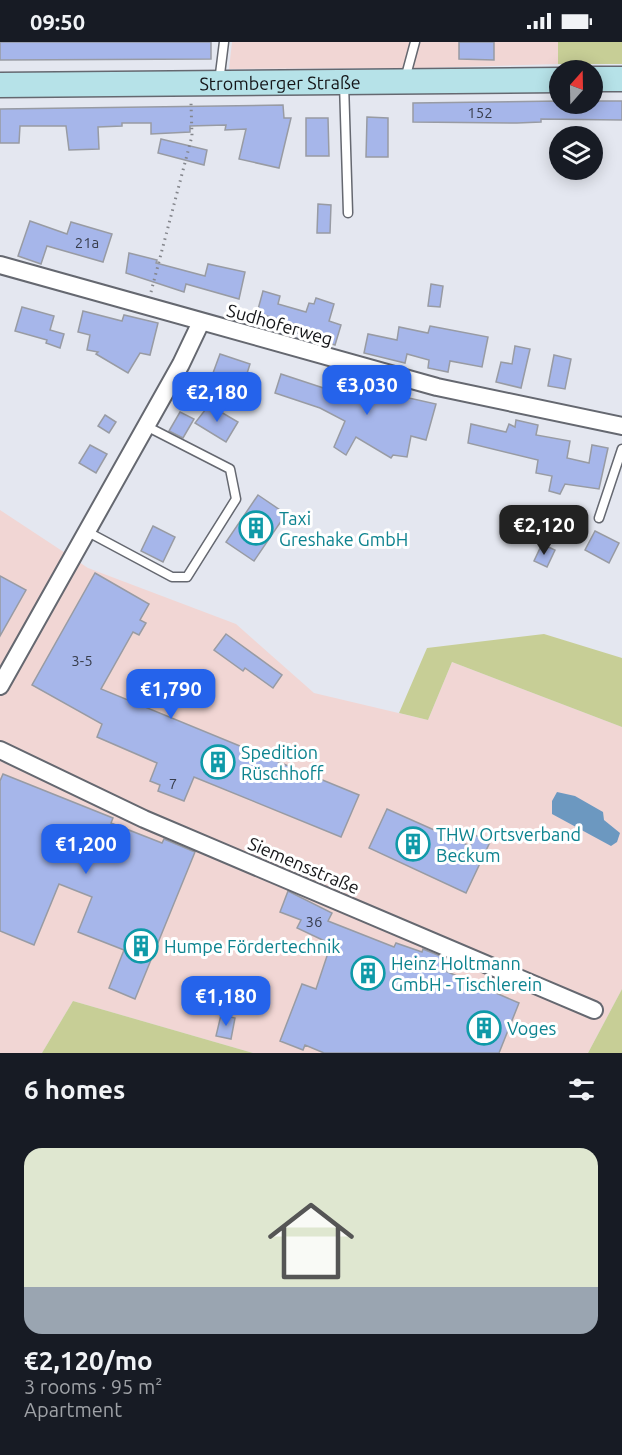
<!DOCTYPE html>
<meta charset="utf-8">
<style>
:root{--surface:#171b24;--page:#20242c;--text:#f1f3f6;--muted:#9ea1a6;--line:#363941;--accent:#2563eb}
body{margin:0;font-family:Ubuntu,sans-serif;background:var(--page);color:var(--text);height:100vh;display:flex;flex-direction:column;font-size:22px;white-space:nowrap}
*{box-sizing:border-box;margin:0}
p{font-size:20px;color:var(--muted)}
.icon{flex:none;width:33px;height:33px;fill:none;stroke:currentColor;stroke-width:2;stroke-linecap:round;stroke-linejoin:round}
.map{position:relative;height:1011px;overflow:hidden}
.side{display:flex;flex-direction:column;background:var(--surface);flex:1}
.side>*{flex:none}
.needle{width:39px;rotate:20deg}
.tools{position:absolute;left:549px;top:18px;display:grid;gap:12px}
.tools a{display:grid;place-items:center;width:54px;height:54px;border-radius:50%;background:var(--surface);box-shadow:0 3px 15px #0003;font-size:30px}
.price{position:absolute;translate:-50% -51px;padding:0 14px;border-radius:12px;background:var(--accent);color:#fff;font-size:20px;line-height:39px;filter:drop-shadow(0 2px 3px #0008)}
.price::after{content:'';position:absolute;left:50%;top:36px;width:18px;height:14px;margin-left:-9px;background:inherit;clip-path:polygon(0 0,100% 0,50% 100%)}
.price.current{background:#222;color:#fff}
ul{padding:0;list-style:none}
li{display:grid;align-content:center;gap:12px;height:318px;padding:0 24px}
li+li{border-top:2px solid var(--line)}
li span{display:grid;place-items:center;height:186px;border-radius:18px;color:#555}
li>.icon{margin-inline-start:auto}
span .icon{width:108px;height:108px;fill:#fffc;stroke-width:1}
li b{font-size:26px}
h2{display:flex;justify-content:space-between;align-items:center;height:72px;padding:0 24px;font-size:26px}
.status{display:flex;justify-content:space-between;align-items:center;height:42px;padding:0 30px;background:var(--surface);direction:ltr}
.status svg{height:16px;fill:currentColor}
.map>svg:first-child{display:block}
.industrial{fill:#f1d6d4}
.green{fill:#c7ce96}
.water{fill:#6c98c0}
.building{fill:#a6b6ea;stroke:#989ba3;stroke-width:1.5}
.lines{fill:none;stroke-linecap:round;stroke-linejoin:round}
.service-casing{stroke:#656870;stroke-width:11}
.minor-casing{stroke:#656870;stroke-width:20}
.secondary-casing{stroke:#656870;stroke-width:27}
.path{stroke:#84868c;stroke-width:3;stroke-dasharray:1.5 4.5;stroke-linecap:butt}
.service{stroke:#fff;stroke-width:8}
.minor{stroke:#fff;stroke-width:16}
.secondary{stroke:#b6e2e8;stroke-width:24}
.labels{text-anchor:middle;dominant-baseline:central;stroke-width:6;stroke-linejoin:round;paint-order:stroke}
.number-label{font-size:15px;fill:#383d4c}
.street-label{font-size:18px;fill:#141518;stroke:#fff}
.culture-label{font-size:18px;fill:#0d838f;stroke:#fff;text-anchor:start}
</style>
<div class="status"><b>09:50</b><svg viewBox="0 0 49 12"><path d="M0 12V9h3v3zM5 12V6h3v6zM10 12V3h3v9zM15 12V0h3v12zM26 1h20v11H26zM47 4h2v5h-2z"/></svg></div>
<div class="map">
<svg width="622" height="1011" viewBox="0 0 622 1011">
<rect width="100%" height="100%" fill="#e4e7f0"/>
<g class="industrial">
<path d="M232 0H558V22L420 26 229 27Z"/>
<path d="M0 468 88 526 236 582 314 651 428 678 452 620 622 685V947L588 1011H253L73 959 42 1011H0Z"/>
</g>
<g class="green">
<rect x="558" y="0" width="64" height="22"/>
<path d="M544 592 622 616V685L452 620 428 678 399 671 427 606Z"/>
<path d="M622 947V1011H588Z"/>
<path d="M73 959 253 1011H42Z"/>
</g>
<path class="water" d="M557 750 575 754 603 770 604 778 620 791 617 800 611 804 552 772V759Z"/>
<g class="building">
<path d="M0 0H211V17L0 18Z"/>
<path d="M459 0H494V18L459 17Z"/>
<path d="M560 59 593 62V59H622V78L541 77V80L517 81 413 80V61Z"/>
<path d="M283 63 284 76H291L279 126 239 117 246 87 225 88 226 83 190 84V90L151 92V81H122V84L98 85 99 107 69 108 66 84H20L19 101H0V67Z"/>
<path d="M367 75 388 76V115H366Z"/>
<path d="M306 76H328L329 114H306Z"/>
<path d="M161 97 207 108 204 123 158 111Z"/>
<path d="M318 162 331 163 330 191H317Z"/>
<path d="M30 179 67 192 71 180 112 192 103 220 47 204 41 222 18 214Z"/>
<path d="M129 211 157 218 156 221 205 234 208 222 245 230 239 257 186 242 184 250 126 231Z"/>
<path d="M431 242 443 244 440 265 428 264Z"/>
<path d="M263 249 280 254 278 262 306 270 309 261 314 262 316 256 334 262 329 279 341 283 335 303 291 289 294 282 257 271Z"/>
<path d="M22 265 54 274 50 288 64 292 60 306 46 301 47 298 15 289Z"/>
<path d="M83 269 122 279 124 273 158 281 150 313 140 311 128 331 96 312 98 310 87 308 90 293 78 290Z"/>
<path d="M430 284 488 295 482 325 450 319 448 330 428 326 429 318 407 312 405 321 364 311 368 292 397 298 399 285 428 291Z"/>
<path d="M515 304 530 307 521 346 496 340 501 320 512 322Z"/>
<path d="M220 312 250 322 244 341 213 331Z"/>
<path d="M554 313 571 317 565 347 548 344Z"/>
<path d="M281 332 363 359 369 347 436 362 426 398 411 394 407 415 393 413 391 416 356 395 346 413 334 405 345 379 320 366 275 351Z"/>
<path d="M209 363 238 380 226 400 195 381Z"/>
<path d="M180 370 194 377 183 396 169 389Z"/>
<path d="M105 373 116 380 109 391 98 384Z"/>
<path d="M516 378 538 383 536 393 570 399 567 416 589 421 592 403 608 406 599 447 565 442 560 452 549 449 552 434 536 431 538 418 468 401 471 382 506 390 509 382 515 385Z"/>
<path d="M90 403 107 412 96 431 79 421Z"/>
<path d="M258 453 286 472 254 519 226 500Z"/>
<path d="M153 484 175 495 163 520 141 509Z"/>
<path d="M595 489 619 501 609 521 585 508Z"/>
<path d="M542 502 555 508 547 525 534 519Z"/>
<path d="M95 531 149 562 140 578 146 581 139 593 133 590 101 647 359 753 341 795 194 735 184 759 158 749 160 743 150 739 157 721 97 695 102 682 32 643Z"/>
<path d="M0 534 26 548 0 594Z"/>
<path d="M226 592 282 633 273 646 245 626 243 629 214 608Z"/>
<path d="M3 732 113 776 111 781 162 801 164 797 195 810 135 957 109 946 124 908 78 890 92 855 59 842 34 903 0 889V739Z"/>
<path d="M387 767 470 804 475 793 490 800 466 851 369 806Z"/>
<path d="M288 849 332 871 328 879 394 905 396 901 422 910 423 907 445 916 441 927 519 961 499 1011H324L305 1003 303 1008 280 999 302 942 316 947 331 902 297 886 301 878 280 870Z"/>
<path d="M221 973 235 976 231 997 216 994Z"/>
</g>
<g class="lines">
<g class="service-casing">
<g id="service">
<path d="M405 37 415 0"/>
<path d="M219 40 224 0"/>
<path d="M344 41 348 171"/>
<path d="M599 476 622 407"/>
<path d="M86 489 172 535H187L236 457 230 427 146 384"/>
</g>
</g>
<g class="minor-casing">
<g id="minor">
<path d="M0 223 437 345 622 384"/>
<path d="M0 644 181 322 201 280"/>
<path d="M0 708 144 777 594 968"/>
</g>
</g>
<g class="secondary-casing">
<g id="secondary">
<path d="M592 37H622"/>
<path id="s1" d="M0 43 560 38"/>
</g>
</g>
<path class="path" d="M151 250 192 94 191 61"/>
<use href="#service" class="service"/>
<use href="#minor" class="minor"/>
<use href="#secondary" class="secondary"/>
</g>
<defs>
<g id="building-ring" transform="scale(1.725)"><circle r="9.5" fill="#fff" stroke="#0f9aa8" stroke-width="1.5"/><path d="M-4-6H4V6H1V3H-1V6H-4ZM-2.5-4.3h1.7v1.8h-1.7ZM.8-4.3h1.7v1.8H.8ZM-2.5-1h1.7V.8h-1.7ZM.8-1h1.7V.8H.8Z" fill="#0f9aa8"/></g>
</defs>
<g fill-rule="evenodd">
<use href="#building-ring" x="256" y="486"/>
<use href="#building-ring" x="218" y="720"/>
<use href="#building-ring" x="413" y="802"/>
<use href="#building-ring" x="141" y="904"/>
<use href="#building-ring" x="368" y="931"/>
<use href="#building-ring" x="484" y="986"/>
</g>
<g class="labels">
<g class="number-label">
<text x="480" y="70">152</text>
<text x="87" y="200">21a</text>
<text x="82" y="618">3-5</text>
<text x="173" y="741">7</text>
<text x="314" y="879">36</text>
</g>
<g class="street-label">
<text stroke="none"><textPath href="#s1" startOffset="280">Stromberger Straße</textPath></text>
<text transform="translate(280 282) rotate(16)">Sudhoferweg</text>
<text transform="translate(304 823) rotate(23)">Siemensstraße</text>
</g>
<g class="culture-label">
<text x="279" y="476">Taxi<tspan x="279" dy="21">Greshake GmbH</tspan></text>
<text x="241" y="710">Spedition<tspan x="241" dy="21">Rüschhoff</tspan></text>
<text x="436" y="792">THW Ortsverband<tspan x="436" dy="21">Beckum</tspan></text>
<text x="164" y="904">Humpe Fördertechnik</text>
<text x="391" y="921">Heinz Holtmann<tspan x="391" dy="21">GmbH - Tischlerein</tspan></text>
<text x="507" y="986">Voges</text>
</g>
</g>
</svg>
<div class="tools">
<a><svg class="needle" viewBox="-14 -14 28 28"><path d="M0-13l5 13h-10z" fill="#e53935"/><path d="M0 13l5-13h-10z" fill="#9ea1a6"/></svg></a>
<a><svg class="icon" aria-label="layers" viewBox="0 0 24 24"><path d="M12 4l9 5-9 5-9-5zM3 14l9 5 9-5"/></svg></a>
</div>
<b class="price" style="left:367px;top:374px">€3,030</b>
<b class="price" style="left:217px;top:381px">€2,180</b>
<b class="price current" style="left:544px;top:514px">€2,120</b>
<b class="price" style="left:171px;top:678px">€1,790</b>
<b class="price" style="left:86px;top:833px">€1,200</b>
<b class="price" style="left:226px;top:985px">€1,180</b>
</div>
<section class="side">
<h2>6 homes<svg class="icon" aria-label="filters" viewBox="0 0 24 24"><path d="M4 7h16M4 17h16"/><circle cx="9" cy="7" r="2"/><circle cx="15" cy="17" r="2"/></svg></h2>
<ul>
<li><span style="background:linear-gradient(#dfe7d0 75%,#9aa5b1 0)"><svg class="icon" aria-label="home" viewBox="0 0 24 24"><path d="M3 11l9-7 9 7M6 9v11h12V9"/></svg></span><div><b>€2,120/mo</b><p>3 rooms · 95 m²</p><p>Apartment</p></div></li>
</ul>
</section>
